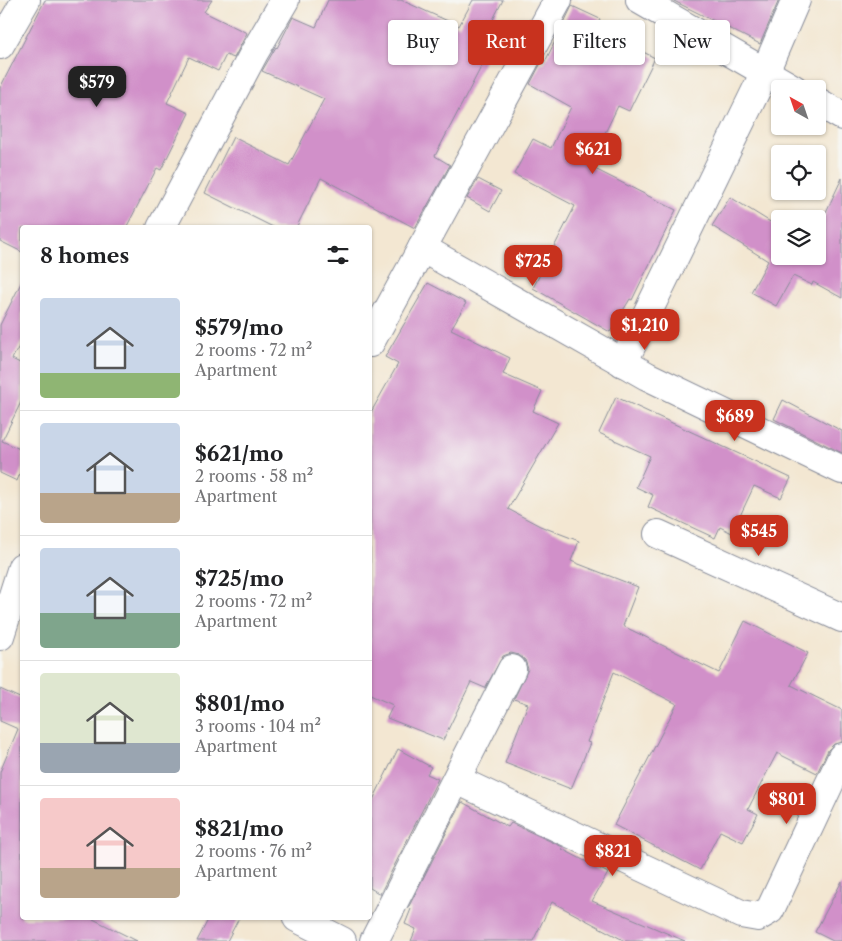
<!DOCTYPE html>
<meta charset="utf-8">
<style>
:root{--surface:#fff;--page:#f6f6f6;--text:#202124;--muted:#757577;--line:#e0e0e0;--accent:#c8321e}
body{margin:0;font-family:"Libre Caslon Text",serif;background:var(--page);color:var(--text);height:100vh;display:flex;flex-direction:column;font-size:19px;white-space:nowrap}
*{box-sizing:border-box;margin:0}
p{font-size:16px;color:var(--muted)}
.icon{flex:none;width:28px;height:28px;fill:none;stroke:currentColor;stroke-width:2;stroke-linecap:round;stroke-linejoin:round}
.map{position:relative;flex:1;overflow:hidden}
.sheet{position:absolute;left:20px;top:225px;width:352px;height:695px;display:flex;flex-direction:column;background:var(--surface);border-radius:5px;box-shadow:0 1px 4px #0004}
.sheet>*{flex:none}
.guide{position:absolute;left:388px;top:20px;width:379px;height:45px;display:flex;gap:10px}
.needle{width:32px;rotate:320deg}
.tools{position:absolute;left:771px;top:80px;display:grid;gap:10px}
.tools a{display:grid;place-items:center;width:55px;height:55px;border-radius:5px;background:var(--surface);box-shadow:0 1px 4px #0004;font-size:25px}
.price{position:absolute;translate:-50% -42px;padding:0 11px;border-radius:10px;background:var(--accent);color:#fff;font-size:16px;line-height:32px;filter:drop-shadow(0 1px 2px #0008)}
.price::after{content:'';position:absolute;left:50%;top:30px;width:15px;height:11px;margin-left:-8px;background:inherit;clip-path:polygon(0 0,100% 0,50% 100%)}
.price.on{background:#222;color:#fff}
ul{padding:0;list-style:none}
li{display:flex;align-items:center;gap:15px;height:125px;padding:0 20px}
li+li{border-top:1px solid var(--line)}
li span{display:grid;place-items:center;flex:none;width:140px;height:100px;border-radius:5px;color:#555}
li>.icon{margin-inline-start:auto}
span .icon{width:60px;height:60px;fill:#fffc;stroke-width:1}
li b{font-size:21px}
h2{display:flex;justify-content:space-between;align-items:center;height:60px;padding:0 20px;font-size:21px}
.chip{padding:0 18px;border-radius:5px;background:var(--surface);box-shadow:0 1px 4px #0004;font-size:18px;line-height:45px}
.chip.on{background:var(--accent);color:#fff}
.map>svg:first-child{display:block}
.building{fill:#d190c9}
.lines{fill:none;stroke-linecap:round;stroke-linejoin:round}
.street-casing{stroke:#878b98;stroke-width:30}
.street{stroke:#fff;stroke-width:28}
</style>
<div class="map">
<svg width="842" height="941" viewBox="0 0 842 941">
<rect width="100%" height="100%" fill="#f6f6f2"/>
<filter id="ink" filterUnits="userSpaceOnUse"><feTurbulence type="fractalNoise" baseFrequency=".02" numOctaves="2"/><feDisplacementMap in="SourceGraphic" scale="10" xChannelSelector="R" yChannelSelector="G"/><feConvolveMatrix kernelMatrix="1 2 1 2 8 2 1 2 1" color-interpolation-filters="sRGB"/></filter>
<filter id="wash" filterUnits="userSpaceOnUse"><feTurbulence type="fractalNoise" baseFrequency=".0096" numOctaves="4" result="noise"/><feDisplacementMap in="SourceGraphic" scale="20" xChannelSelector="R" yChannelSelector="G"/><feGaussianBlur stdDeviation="1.12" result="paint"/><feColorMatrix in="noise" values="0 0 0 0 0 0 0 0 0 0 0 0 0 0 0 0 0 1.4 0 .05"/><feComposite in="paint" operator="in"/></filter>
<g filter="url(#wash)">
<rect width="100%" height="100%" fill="#f3e7d2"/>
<g id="blocks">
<g class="building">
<path d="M45 0H212L204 12 247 33 234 58 226 55 218 71 189 57 167 103 189 113 161 170 157 168 126 228H22V252L0 241V88Z"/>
<path d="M328 0H401L459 26 473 0H503L483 39 493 44 435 156 450 165 415 228 321 178 296 228H275L205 193 233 137 289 165 324 99 262 71 276 47 277 48 293 17 316 27Z"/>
<path d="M672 0H779L760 44Z"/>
<path d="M572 6 600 19 596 28 655 58 629 111 618 106 589 166 676 210 632 300 630 299 610 332 533 288 575 206 514 174 533 139 551 148 571 107 530 84 541 63 544 64Z"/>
<path d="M842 178V298L813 282 812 285 793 276 776 306 751 292 768 261 712 226 730 197 780 228V256H818V229Z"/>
<path d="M478 179 501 191 490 211 467 198Z"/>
<path d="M22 281V341L12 359 22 364V400L2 441 22 450V468L17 481 0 473V325Z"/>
<path d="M428 283 466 303 451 329 510 358 503 374 542 391 533 411 558 423 508 509 540 526 579 541 571 561 638 587 623 626 719 673 745 621 808 653 791 685 842 710V742L834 744 828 750 817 773 777 753 748 809 758 814 743 842 720 831 700 870 614 825 677 704 614 672 587 742 590 743 571 789 505 763 528 704 514 699 528 669 525 660 519 655 511 653 503 656 485 688 471 682 443 740 387 718 393 705 370 695V414L398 364 385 357Z"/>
<path d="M616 397 791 478 781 498 754 486 732 533 720 527 715 538 648 507 653 495 636 487 650 456 599 433Z"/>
<path d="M783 400 842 431V453L774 419Z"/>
<path d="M0 689 22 699V918H91L137 941H0V772L18 729 0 721Z"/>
<path d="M398 749 431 767 427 774 438 779 380 894 370 888V806Z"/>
<path d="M462 802 508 827 511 823 563 847 562 849 608 873 592 901 685 941H625L552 902 533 941H411L416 929 405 924 411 909 408 908Z"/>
<path d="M842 881V941H833L815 932Z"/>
<path d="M209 918H239L227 941H197Z"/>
</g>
</g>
</g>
<g filter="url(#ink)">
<use href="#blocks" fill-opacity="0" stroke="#878b98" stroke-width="1"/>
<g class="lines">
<g class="street-casing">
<g id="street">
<path d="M640 0 794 89"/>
<path d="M0 45 26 0"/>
<path d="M818 102 842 116"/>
<path d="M161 228 254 53 285 0"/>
<path d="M422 248 647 376 842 470"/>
<path d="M370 343 558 0"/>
<path d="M623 363 765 72 796 0"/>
<path d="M658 534 842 618"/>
<path d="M0 636 22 567"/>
<path d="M457 780 741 914 758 917 770 910 842 757"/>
<path d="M297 918 342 941"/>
<path d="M374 941 512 669"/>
</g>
</g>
<use href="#street" class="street"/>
</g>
</g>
</svg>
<div class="tools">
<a><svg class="needle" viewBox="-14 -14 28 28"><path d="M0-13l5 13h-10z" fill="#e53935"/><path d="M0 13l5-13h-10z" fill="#757577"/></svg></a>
<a><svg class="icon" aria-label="locate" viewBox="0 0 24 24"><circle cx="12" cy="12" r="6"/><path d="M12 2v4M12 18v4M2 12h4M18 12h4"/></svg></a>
<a><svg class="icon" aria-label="layers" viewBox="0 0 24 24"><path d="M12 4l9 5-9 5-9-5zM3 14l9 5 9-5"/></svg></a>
</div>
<b class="price on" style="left:97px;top:108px">$579</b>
<b class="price" style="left:593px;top:175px">$621</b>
<b class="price" style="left:533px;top:287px">$725</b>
<b class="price" style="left:645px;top:351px">$1,210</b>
<b class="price" style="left:735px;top:442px">$689</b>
<b class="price" style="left:759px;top:557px">$545</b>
<b class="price" style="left:787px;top:825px">$801</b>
<b class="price" style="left:613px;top:877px">$821</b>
<div class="guide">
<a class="chip">Buy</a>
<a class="chip on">Rent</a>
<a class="chip">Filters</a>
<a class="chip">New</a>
</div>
<section class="sheet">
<h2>8 homes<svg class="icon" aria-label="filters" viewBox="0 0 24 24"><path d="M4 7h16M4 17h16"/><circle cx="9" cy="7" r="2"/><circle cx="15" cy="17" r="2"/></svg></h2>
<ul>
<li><span style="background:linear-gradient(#c9d6e8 75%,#8fb573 0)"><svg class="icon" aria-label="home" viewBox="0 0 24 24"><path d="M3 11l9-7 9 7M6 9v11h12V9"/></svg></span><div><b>$579/mo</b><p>2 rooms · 72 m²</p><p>Apartment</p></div></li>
<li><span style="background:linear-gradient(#c9d6e8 70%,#b9a48a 0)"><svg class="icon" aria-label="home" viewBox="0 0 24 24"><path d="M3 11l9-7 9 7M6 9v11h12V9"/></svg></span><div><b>$621/mo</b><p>2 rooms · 58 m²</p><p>Apartment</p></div></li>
<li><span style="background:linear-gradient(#c9d6e8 65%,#7fa58c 0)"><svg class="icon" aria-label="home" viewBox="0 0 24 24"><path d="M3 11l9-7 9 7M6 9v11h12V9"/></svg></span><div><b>$725/mo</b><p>2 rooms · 72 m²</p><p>Apartment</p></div></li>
<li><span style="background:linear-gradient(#dfe7d0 70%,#9aa5b1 0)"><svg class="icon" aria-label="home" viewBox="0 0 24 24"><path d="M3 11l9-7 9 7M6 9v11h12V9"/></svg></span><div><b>$801/mo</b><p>3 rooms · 104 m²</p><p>Apartment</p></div></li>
<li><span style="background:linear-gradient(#f6c9c9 70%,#b9a48a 0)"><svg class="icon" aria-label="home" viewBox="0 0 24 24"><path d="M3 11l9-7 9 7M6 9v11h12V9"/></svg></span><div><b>$821/mo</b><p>2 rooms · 76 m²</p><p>Apartment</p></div></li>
</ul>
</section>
</div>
